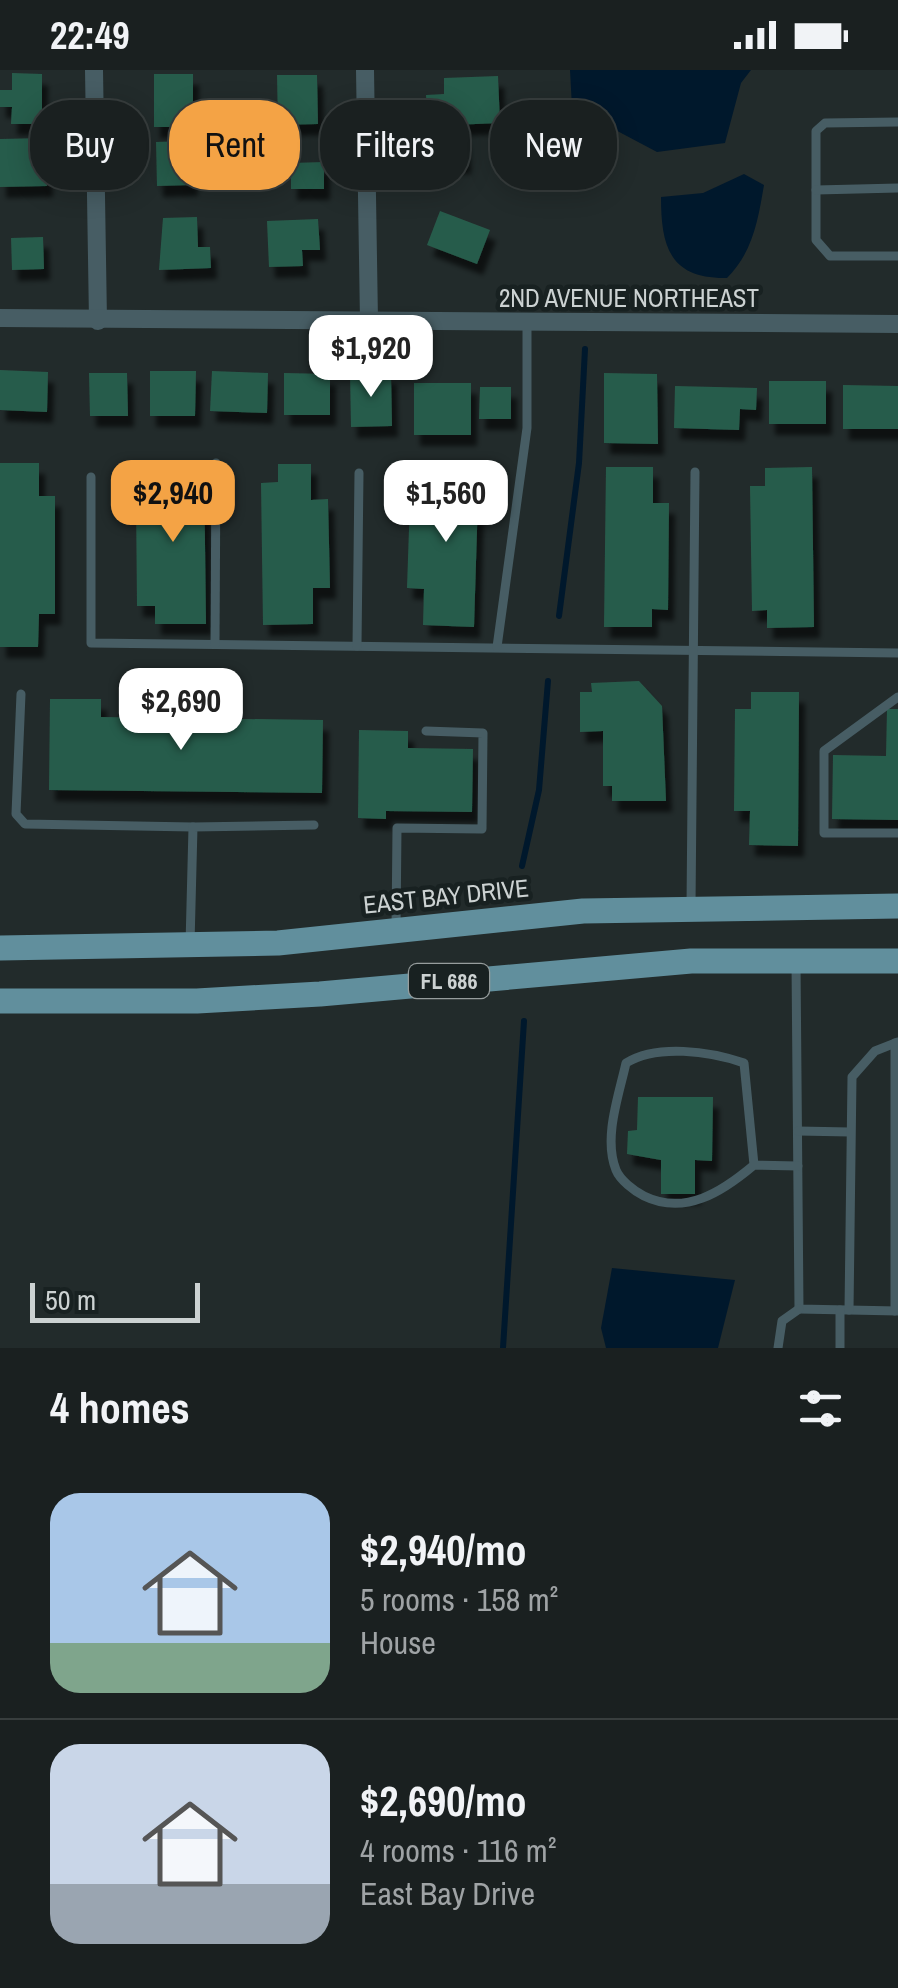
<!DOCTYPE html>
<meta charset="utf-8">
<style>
:root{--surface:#1a2020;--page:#272d2d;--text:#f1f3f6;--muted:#9fa3a5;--line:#383e3e;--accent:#f4a345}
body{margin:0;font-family:"Archivo Narrow",sans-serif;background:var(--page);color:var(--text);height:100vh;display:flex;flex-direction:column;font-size:38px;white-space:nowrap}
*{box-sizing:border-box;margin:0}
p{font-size:32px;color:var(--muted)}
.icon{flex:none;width:55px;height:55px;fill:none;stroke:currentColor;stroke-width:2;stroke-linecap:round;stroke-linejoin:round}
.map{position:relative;height:1278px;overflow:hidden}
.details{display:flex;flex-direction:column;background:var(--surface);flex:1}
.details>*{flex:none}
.hud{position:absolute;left:30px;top:30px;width:840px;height:90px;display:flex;gap:20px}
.scale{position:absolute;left:30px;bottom:25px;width:170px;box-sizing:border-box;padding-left:10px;border:5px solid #ccd2d2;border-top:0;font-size:28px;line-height:35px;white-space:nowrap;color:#ccd2d2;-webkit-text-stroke:8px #182121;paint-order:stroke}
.price{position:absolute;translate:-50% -85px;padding:0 22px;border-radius:20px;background:#fff;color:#222;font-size:32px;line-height:65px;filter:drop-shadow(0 2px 5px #0008)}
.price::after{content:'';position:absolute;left:50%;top:60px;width:30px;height:22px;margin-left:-15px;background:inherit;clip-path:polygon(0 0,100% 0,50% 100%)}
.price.current{background:var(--accent);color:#111}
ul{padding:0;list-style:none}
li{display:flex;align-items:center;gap:30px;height:250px;padding:0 50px}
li+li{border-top:2px solid var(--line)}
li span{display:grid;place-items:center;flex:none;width:280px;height:200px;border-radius:30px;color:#555}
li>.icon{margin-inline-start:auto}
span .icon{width:120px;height:120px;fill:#fffc;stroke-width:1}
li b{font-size:42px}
h2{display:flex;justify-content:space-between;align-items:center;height:120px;padding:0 50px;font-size:42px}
.chip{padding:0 35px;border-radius:40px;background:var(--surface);box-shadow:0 5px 25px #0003,0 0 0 2px var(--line);font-size:35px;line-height:90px}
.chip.current{background:var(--accent);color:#111}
.status{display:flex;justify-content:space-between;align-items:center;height:70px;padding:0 50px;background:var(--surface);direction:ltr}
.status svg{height:28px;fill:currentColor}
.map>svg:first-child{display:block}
.water{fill:#00182c}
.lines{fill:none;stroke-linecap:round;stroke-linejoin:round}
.stream{stroke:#00182c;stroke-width:6}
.building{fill:#285c4b;filter:url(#shadow)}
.service{stroke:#475d64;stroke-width:9}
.minor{stroke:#475d64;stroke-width:18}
.primary{stroke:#618f9d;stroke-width:25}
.labels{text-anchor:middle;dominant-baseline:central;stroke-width:9;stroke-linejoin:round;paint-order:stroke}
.shield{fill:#182121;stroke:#969d9d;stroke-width:2.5}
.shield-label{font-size:22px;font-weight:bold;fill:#ccd2d2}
.street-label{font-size:25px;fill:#ccd2d2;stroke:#182121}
</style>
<div class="status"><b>22:49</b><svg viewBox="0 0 49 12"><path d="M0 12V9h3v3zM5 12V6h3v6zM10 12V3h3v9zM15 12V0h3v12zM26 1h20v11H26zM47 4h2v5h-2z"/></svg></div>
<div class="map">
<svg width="898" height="1278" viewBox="0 0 898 1278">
<defs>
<filter id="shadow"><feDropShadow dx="6" dy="11" stdDeviation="2.5" flood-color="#0009"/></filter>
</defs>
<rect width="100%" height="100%" fill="#222b2b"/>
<g class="water">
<path d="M570 0H751L741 13 725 73 657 82 572 37Z"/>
<path d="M744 104 764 115C758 150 753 182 727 208 670 209 661 177 661 127L703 123Z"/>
<path d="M612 1198 735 1210 718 1278H606L601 1258Z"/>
</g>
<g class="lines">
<g class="stream">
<path d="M559 546 579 393 585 279"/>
<path d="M522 796 539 720 548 611"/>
<path d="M503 1278 524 951"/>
</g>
</g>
<g class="building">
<path d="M12 3 42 4V54H11L12 37H0V20H12Z"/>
<rect x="154" y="4" width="39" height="53"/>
<path d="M277 5H317L318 54 278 55Z"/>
<path d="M498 6 500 53 428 56 426 25 444 24V8Z"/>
<path d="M435 67H464L465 93H435Z"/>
<path d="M46 68 47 116 0 117V69Z"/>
<path d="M190 71 192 115 157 116 156 72Z"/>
<path d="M324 92V119H291V93Z"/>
<path d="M440 141 490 160 477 194 427 175Z"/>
<path d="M197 147 198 177H210L211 198 159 200 163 148Z"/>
<path d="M318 149 320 180H302L303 196 269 197 267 151Z"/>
<path d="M43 167 44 199 12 200 11 168Z"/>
<path d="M0 300 48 302 47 342 0 340Z"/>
<path d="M150 301H196L195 346H150Z"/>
<path d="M212 301 268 303 267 343 210 341Z"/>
<path d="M89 303H127L128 346H90Z"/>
<path d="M284 303 330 304V345H284Z"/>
<path d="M350 303H391L392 356 351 357Z"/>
<path d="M604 303 657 304 658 374 604 373Z"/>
<rect x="769" y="311" width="57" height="43"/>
<rect x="414" y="313" width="57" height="52"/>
<path d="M843 315 898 316V359H843Z"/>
<path d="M675 316 757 318 756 340 740 339 739 360 674 358Z"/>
<path d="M480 317H511V349H479Z"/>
<path d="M0 393H39V426H55V544H39L38 577H0Z"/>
<path d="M153 393H204L206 554H155V536H137L136 429H153Z"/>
<path d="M278 394H311V430L328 429 330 518H313V554L263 555 261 413 278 412Z"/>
<path d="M428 394 479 396 474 557 423 555 424 519 407 518 410 429 427 430Z"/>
<path d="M606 397H653V433H669L668 540 652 539V557H604Z"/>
<path d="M812 397 814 557 767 558V540L752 541 750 416H765V398Z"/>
<path d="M639 611 662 636 666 731H612V716H603V661L580 662V622H592L591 613Z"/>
<path d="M751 622H799L798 776 749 775 750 741H734L735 639H751Z"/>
<path d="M50 629H101V647L323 650 322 723 49 720Z"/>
<path d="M887 639H898V750L832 749 833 685 886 686Z"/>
<path d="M359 660 408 661V678L473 679 472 742 386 741V749L358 748Z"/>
<path d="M638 1027H713L712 1091 695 1090V1124H661V1090L627 1084 628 1061 637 1060Z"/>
</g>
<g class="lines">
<g class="service">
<path d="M898 52 825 53 816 61V170L830 186H898"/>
<path d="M816 120 898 118"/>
<path d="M91 407V573L898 583"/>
<path d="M215 574 216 393"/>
<path d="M357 576 359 403"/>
<path d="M497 577 527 358V253"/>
<path d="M21 624 16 744 25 754 193 757"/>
<path d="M898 627 824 681V763H898"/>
<path d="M691 837 695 402"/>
<path d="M396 858 397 758 482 759 483 663 426 661"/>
<path d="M190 874 193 757 314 755"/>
<path d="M796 893 799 1239 898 1241"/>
<path d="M798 1061 850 1062"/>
<path d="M754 1095 744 993C709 981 657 974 626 993 619 1025 603 1068 616 1100 620 1110 634 1121 644 1126 685 1146 722 1122 754 1095L798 1096"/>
<path d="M840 1240V1278"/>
<path d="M849 1240 852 1007 875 981 898 972"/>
<path d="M895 1241V973"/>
<path d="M778 1278 782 1251 799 1239"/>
</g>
<g class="minor">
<path d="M94 0 98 251"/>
<path d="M365 0 369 251"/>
<path d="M0 248 898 254"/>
</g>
<g class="primary">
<path d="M0 878 278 873 583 841 898 836"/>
<path d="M0 931H197L320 924 691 891H898"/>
</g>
</g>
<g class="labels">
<rect class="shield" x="409" y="894" width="80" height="34" rx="8"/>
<g class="shield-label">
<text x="449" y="911">FL 686</text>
</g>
<g class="street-label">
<text x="629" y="228">2ND AVENUE NORTHEAST</text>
<text transform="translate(446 826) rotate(-6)">EAST BAY DRIVE</text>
</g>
</g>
</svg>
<div class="scale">50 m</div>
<b class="price" style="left:371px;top:330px">$1,920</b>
<b class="price current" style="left:173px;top:475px">$2,940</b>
<b class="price" style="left:446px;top:475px">$1,560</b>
<b class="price" style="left:181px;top:683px">$2,690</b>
<div class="hud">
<a class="chip">Buy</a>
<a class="chip current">Rent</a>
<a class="chip">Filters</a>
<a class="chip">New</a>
</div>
</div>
<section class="details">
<h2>4 homes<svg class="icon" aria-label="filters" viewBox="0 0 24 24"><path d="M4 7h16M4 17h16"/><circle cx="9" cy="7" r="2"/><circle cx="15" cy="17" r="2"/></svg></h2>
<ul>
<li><span style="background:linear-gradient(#a9c7e8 75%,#7fa58c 0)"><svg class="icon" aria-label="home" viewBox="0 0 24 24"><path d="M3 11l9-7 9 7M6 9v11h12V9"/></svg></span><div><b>$2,940/mo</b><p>5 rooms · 158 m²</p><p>House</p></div></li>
<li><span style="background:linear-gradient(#c9d6e8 70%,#9aa5b1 0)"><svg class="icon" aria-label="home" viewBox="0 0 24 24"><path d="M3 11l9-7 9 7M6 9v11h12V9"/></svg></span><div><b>$2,690/mo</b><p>4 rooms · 116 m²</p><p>East Bay Drive</p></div></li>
</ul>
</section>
